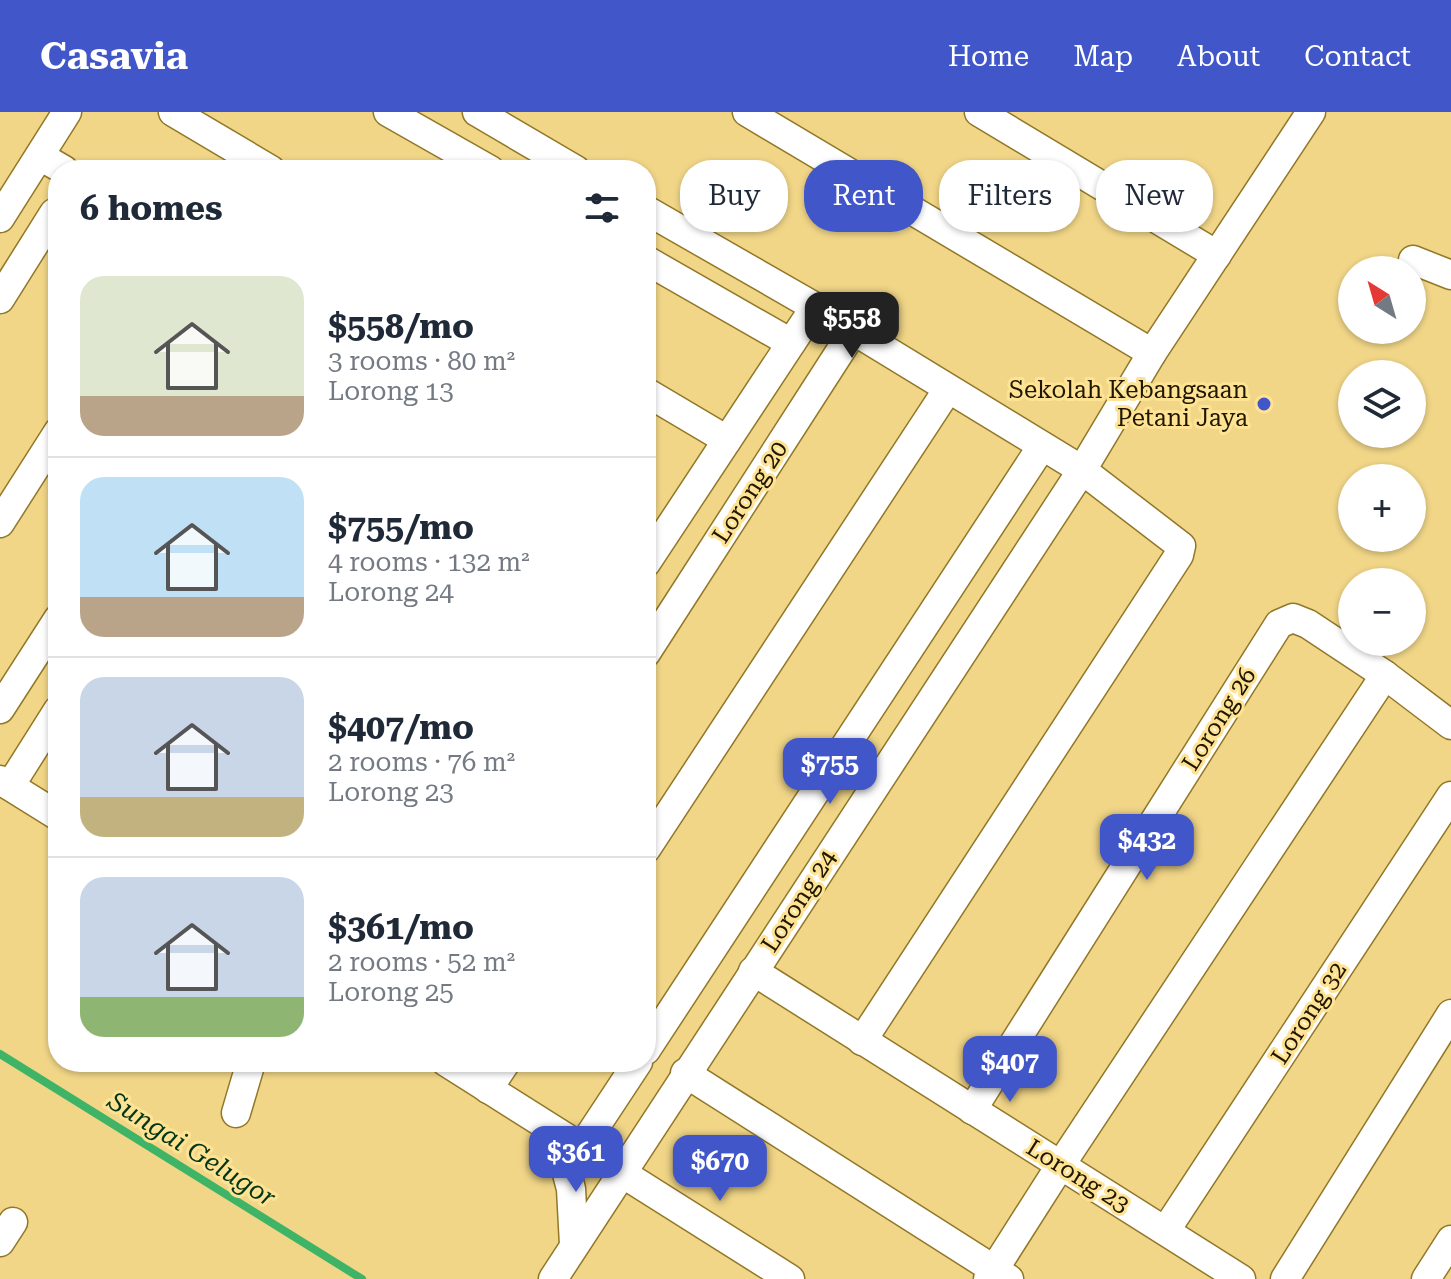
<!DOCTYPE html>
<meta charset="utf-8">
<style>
:root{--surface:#fff;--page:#f2f2f3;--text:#1f2937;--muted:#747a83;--line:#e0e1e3;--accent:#4156c9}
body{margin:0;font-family:"Roboto Serif",serif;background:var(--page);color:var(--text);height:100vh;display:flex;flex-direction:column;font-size:30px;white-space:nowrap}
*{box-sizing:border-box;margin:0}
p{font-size:26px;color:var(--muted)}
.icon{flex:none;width:44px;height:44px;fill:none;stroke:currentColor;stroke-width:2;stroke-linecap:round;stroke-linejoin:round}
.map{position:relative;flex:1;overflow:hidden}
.panel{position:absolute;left:48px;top:48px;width:608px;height:912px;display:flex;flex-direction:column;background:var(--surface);border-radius:32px;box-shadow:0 2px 6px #0004}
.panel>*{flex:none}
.guide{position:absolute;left:680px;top:48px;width:650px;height:72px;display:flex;gap:16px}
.needle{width:52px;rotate:323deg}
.tools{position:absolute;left:1338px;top:144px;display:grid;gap:16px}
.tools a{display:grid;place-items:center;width:88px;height:88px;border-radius:50%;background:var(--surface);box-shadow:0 2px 6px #0004;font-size:40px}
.price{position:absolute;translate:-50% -68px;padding:0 18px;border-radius:16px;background:var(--accent);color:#fff;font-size:26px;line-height:52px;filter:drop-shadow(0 2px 4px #0008)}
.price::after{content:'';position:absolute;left:50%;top:48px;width:24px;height:18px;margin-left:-12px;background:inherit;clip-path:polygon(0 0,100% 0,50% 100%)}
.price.selected{background:#222;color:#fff}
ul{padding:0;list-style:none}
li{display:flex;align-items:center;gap:24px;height:200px;padding:0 32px}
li+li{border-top:2px solid var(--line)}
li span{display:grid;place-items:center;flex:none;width:224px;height:160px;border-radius:24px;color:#555}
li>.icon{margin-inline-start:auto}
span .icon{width:96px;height:96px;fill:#fffc;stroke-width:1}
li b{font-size:34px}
h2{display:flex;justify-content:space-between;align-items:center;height:96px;padding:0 32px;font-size:34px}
.tag{padding:0 28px;border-radius:32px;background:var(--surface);box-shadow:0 2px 6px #0004;font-size:28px;line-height:72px}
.tag.selected{background:var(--accent);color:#fff}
header{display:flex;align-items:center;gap:48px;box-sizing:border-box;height:112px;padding:0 40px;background:var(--accent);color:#fff}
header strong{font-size:38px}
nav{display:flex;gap:44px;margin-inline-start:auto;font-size:28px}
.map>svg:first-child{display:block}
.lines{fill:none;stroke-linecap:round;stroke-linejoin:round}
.stream{stroke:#40b466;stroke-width:8}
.minor-casing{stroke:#917727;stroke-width:31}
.minor{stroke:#fff;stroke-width:28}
.poi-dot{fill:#4156c9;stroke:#ffe394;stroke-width:3}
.labels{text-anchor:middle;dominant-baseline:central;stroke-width:6;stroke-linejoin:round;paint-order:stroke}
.poi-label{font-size:24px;fill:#1f1701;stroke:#ffe394;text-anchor:end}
.street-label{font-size:24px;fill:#1f1701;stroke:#ffe394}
.water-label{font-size:26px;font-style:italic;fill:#043517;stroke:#ffe394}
</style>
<header>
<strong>Casavia</strong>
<nav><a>Home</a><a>Map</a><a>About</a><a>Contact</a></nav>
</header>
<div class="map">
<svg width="1451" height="1167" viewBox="0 0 1451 1167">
<rect width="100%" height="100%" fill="#f1d688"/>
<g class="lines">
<path class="stream" d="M0 942 362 1167"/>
<g class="minor-casing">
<g id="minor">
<path d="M173 0 271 58"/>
<path d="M388 0 490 58"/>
<path d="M477 0 576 58"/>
<path d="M747 0 1152 241"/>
<path d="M979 0 1217 143"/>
<path d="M40 44 64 58"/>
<path d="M646 98 815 195 1082 358 1181 434 1179 443 862 929"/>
<path d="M0 106 67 0"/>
<path d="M646 148 791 231"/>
<path d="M1413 148 1451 163"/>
<path d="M0 187 54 101"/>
<path d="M646 280 727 328"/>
<path d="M0 411 58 320"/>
<path d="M646 451 815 195"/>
<path d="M646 541 854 218"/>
<path d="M0 597 58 507"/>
<path d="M0 668 58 704"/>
<path d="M10 674 58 598"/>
<path d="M646 737 948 277"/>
<path d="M753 859 1241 1167"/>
<path d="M646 938 1042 334"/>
<path d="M446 950 790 1167"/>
<path d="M685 961 1009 1167"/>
<path d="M488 977 506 950"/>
<path d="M972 998 1279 512 1293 506 1308 512 1385 563 1451 613"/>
<path d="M236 1001 251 950"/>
<path d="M556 1020 571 1077 574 1133"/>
<path d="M582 1035 638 950"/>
<path d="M1166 1118 1451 684"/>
<path d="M0 1130 13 1110"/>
<path d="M553 1167 1082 358 1152 241 1311 0"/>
<path d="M988 1167 1060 1054 1385 563"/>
<path d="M1285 1167 1451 902"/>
<path d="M1426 1167 1451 1128"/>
</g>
</g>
<use href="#minor" class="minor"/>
</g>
<circle class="poi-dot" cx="1264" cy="292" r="8"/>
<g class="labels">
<g class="poi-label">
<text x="1248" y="278">Sekolah Kebangsaan<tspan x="1248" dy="28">Petani Jaya</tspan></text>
</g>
<g class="street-label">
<text transform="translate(750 380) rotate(-57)">Lorong 20</text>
<text transform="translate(1219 607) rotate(-58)">Lorong 26</text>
<text transform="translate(799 789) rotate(-57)">Lorong 24</text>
<text transform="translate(1309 901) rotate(-57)">Lorong 32</text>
<text transform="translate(1078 1064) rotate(32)">Lorong 23</text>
</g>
<g class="water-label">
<text transform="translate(192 1037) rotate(32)">Sungai Gelugor</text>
</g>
</g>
</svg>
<div class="tools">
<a><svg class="needle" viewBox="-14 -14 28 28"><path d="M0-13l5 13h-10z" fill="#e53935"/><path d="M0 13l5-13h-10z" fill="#747a83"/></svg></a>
<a><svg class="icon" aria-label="layers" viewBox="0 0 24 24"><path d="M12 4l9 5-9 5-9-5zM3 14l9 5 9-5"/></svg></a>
<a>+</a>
<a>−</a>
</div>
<b class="price selected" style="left:852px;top:248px">$558</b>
<b class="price" style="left:830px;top:694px">$755</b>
<b class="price" style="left:1147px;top:770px">$432</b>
<b class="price" style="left:1010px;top:992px">$407</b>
<b class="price" style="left:576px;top:1082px">$361</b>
<b class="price" style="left:720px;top:1091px">$670</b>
<div class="guide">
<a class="tag">Buy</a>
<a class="tag selected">Rent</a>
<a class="tag">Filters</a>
<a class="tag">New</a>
</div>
<section class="panel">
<h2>6 homes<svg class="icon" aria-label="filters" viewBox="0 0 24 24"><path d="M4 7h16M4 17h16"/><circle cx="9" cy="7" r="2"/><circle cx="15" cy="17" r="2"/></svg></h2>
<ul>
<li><span style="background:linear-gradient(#dfe7d0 75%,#b9a48a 0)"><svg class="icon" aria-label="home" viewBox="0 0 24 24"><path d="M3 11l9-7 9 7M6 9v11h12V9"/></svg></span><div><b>$558/mo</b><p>3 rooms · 80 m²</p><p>Lorong 13</p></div></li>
<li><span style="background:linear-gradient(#bfe0f5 75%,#b9a48a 0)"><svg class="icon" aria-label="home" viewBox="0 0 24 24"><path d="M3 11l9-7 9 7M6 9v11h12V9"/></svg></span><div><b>$755/mo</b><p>4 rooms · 132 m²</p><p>Lorong 24</p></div></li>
<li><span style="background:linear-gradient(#c9d6e8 75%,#c2b280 0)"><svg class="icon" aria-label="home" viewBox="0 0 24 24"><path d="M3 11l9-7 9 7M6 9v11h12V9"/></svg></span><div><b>$407/mo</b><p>2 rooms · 76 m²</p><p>Lorong 23</p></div></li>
<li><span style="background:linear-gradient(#c9d6e8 75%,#8fb573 0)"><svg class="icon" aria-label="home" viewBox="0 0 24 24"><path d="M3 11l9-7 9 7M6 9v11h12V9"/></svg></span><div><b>$361/mo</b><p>2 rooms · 52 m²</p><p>Lorong 25</p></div></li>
</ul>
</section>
</div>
